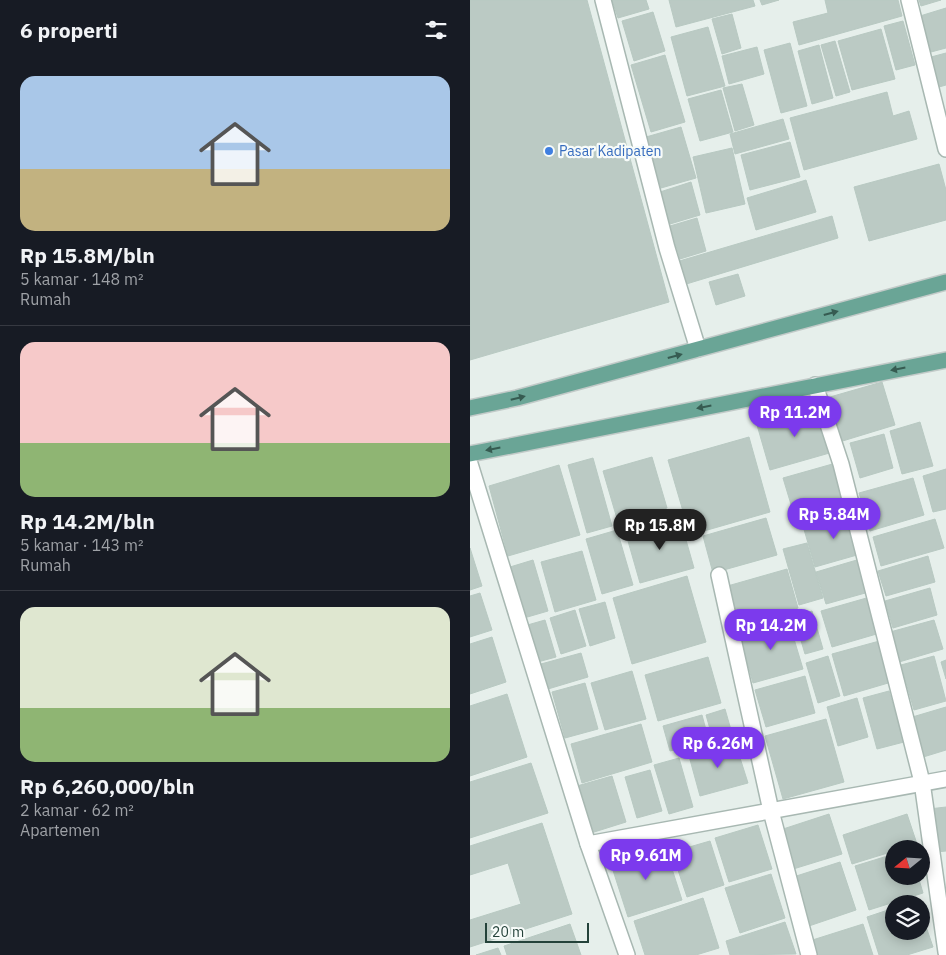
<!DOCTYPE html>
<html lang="id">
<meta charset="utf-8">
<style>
:root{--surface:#171b24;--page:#20242c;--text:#f1f3f6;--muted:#9ea1a6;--line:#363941;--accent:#7c3aed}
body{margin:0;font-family:"IBM Plex Sans",sans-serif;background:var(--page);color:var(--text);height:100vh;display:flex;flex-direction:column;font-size:19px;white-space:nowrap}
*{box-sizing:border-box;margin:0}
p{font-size:16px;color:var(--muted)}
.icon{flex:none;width:28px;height:28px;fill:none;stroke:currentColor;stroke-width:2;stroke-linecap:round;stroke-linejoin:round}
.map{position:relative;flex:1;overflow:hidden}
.details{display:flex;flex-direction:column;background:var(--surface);width:470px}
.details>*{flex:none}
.needle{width:32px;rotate:252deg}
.fabs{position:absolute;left:415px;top:840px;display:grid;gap:10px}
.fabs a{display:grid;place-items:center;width:45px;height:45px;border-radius:50%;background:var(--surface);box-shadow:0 2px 12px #0003;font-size:25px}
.scale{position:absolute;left:15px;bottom:12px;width:104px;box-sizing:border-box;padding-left:5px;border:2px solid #24423a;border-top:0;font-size:14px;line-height:18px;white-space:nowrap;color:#24423a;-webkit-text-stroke:4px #f7fbf9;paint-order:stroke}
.price{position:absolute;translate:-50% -42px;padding:0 11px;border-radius:18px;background:var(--accent);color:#fff;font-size:16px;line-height:32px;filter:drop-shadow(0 1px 2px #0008)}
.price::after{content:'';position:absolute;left:50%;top:30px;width:15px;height:11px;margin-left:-8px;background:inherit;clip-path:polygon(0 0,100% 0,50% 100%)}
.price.selected{background:#222;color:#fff}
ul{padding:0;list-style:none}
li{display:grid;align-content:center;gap:10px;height:265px;padding:0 20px}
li+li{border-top:1px solid var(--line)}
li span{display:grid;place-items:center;height:155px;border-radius:15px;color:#555}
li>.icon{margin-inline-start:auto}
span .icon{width:90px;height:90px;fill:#fffc;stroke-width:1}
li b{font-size:21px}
h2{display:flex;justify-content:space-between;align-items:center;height:60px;padding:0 20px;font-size:21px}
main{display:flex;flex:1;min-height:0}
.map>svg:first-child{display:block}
.building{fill:#bbcac4;stroke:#b8c9c2}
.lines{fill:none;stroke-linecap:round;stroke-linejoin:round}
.lane-casing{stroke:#a8b8b2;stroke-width:18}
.street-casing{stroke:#a8b8b2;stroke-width:18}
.primary-casing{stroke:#c2cac8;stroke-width:18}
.lane{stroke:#fff;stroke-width:15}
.street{stroke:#fff;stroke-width:15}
.primary{stroke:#6aa596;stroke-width:15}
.oneway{fill:#365b51}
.shop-dot{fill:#3f7fe0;stroke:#f7fbf9;stroke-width:2}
.labels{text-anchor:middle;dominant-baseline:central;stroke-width:4.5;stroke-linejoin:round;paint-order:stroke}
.shop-label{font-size:14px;fill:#366cbe;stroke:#f7fbf9;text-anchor:start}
</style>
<main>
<section class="details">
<h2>6 properti<svg class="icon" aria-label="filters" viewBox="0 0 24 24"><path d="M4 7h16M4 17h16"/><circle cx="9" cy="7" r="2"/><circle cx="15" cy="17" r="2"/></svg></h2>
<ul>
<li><span style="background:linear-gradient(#a9c7e8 60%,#c2b280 0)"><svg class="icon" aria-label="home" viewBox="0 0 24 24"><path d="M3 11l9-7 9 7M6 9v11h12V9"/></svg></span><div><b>Rp 15.8M/bln</b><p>5 kamar · 148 m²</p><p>Rumah</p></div></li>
<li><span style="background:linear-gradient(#f6c9c9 65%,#8fb573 0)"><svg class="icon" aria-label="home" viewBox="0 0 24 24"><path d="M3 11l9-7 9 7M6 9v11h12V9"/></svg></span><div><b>Rp 14.2M/bln</b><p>5 kamar · 143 m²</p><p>Rumah</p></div></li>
<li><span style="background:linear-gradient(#dfe7d0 65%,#8fb573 0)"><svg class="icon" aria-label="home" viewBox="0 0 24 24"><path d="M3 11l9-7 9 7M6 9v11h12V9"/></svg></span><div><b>Rp 6,260,000/bln</b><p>2 kamar · 62 m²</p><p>Apartemen</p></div></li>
</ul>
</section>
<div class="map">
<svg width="476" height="955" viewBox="0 0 476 955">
<rect width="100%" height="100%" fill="#e6efeb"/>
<g class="building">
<path d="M0 0H117L199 302 0 360Z"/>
<path d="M142 0H176L179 9 148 18Z"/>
<path d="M199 0H283L285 6 206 27Z"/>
<path d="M290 0H309L292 5Z"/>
<path d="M355 0H428L432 16 329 45 323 22 358 13Z"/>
<path d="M449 0H471L451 6Z"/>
<path d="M476 8V48L461 52 450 16Z"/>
<path d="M183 12 195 51 164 61 152 21Z"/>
<path d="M262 14 271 48 252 54 242 19Z"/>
<path d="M433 21 445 65 426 70 414 26Z"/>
<path d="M238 27 255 86 217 96 201 37Z"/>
<path d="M411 29 425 79 382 90 368 41Z"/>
<path d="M365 41 380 92 366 96 351 45Z"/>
<path d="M320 43 337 106 311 113 294 50Z"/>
<path d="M349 45 363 98 342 104 328 51Z"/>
<path d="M287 47 294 74 259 84 252 56Z"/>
<path d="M476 53V85L469 87 461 57Z"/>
<path d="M195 55 215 122 181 132 161 65Z"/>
<path d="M272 84 284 125 265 131 253 88Z"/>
<path d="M251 90 263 132 230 141 218 99Z"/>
<path d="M417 92 423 116 439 111 447 139 334 170 320 118Z"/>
<path d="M313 119 319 139 265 154 260 134Z"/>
<path d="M211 127 226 178 191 188 176 137Z"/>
<path d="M320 142 330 177 280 190 271 155Z"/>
<path d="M262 148 275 204 236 213 223 157Z"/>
<path d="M469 164 476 190V220L399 241 384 187Z"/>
<path d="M336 180 346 212 286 230 277 198Z"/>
<path d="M221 182 230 215 200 224 190 192Z"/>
<path d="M362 216 368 238 213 285 206 262Z"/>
<path d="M227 218 236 251 210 259 200 226Z"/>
<path d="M268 274 275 296 246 305 239 282Z"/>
<path d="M412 382 425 425 366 443 353 399Z"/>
<path d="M350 407 363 452 300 470 287 425Z"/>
<path d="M450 422 463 466 432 474 420 431Z"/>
<path d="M414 434 423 468 390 478 380 443Z"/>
<path d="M279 437 300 512 220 535 198 460Z"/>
<path d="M182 457 197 508 148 522 133 471Z"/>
<path d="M123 458 142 526 117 533 98 465Z"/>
<path d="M366 463 378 506 326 521 313 478Z"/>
<path d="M89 465 110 535 38 556 19 486Z"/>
<path d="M476 469V509L463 512 453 476Z"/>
<path d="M443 478 454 515 400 531 389 493Z"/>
<path d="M382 512 394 553 345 567 333 526Z"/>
<path d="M296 518 307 555 243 573 233 536Z"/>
<path d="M210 519 224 568 170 583 156 534Z"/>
<path d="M465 519 474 548 411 566 403 537Z"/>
<path d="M147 530 163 585 132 594 116 539Z"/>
<path d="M337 543 353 598 329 605 313 549Z"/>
<path d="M0 548 12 586 0 590Z"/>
<path d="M112 551 126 600 85 612 71 562Z"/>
<path d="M458 556 465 582 416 596 408 571Z"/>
<path d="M397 557 406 590 356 604 346 572Z"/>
<path d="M63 560 78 611 54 618 40 567Z"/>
<path d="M317 569 328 608 265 626 254 587Z"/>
<path d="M217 576 236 642 162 664 143 598Z"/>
<path d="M460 588 467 615 423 628 415 601Z"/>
<path d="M10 593 22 630 0 637V596Z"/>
<path d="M400 597 410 633 362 647 351 611Z"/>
<path d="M135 602 145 638 120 646 109 609Z"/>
<path d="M105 610 116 646 91 654 80 618Z"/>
<path d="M342 611 353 649 335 654 324 617Z"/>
<path d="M318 619 333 669 283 683 269 633Z"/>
<path d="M75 620 86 657 64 663 54 626Z"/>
<path d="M464 620 473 649 429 662 420 632Z"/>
<path d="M22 637 36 682 0 694V644Z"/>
<path d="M413 640 425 681 374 696 362 654Z"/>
<path d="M111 653 118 677 78 689 71 664Z"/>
<path d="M358 656 370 696 348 703 336 663Z"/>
<path d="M464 656 476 701 444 710 431 665Z"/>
<path d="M238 657 251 703 188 721 175 675Z"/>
<path d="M476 660V679L471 662Z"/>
<path d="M162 671 176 719 135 730 121 683Z"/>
<path d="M335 676 345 713 296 727 285 690Z"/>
<path d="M115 683 128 729 95 738 82 692Z"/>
<path d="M419 691 434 742 407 749 393 698Z"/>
<path d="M37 694 57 757 0 776V706Z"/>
<path d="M387 698 398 737 368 746 357 707Z"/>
<path d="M476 707V750L450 758 439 718Z"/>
<path d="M255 709 263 737 244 743 236 715Z"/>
<path d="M232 715 239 741 200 751 193 726Z"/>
<path d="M356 719 374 782 313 799 295 736Z"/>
<path d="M171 724 182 762 112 783 101 744Z"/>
<path d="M265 742 278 783 230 796 219 756Z"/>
<path d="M209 758 223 807 199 814 184 765Z"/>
<path d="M61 763 78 813 0 838V782Z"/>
<path d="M180 770 192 811 167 818 155 777Z"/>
<path d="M142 776 156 822 121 833 107 786Z"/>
<path d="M476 807V851L466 852 459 809Z"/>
<path d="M359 814 372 854 320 870 307 831Z"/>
<path d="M437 814 447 844 424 849V851L382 864 373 835Z"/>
<path d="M72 823 102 914 0 947V920L51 904 38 863 0 875V846Z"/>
<path d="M288 825 302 869 259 882 245 838Z"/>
<path d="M240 841 254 885 217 897 202 852Z"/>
<path d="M194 844 212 900 158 917 140 861Z"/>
<path d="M424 854V876H448L453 893 399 910 385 866Z"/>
<path d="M370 862 386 910 333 928 317 879Z"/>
<path d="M301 874 315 918 270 933 255 888Z"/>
<path d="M233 898 249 948 226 955H175L164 921Z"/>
<path d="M424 908V931H451V912L463 947 437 955H409L397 917Z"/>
<path d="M315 922 326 954 260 955 256 941Z"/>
<path d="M100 924 111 955H37L34 946Z"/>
<path d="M393 924 403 955H337L333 943Z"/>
<path d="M28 948 31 955H6Z"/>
</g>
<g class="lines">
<g class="lane-casing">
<path id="lane" d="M133 0 197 248 228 349"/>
</g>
<g class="street-casing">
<g id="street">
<path d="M439 0 476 149"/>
<path d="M345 385 371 464 452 782 476 952"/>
<path d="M0 464 118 844 157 955"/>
<path d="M249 575 301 811 339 955"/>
<path d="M118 844 476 779"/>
</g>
</g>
<g class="primary-casing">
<g id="primary">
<path d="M0 408 47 398 476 282"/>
<path d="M0 454 476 360"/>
</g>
</g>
<use href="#lane" class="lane"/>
<use href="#street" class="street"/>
<use href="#primary" class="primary"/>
</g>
<defs><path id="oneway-solid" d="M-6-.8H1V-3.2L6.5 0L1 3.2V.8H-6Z" transform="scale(1.25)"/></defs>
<g class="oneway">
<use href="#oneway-solid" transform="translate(361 313) rotate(-15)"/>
<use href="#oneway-solid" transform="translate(205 356) rotate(-15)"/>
<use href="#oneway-solid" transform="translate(428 369) rotate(169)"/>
<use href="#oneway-solid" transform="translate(48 398) rotate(-14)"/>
<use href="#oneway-solid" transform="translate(234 407) rotate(169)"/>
<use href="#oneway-solid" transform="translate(23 449) rotate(169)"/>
</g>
<circle class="shop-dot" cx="79" cy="151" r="5"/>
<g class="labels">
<g class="shop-label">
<text x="89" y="151">Pasar Kadipaten</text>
</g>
</g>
</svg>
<div class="fabs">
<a><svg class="needle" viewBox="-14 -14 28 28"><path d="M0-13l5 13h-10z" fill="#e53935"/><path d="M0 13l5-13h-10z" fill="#9ea1a6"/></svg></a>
<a><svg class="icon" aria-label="layers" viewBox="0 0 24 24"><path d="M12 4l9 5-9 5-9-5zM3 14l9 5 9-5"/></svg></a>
</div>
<div class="scale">20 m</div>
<b class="price" style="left:325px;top:438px">Rp 11.2M</b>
<b class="price" style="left:364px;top:540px">Rp 5.84M</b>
<b class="price selected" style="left:190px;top:551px">Rp 15.8M</b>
<b class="price" style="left:301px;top:651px">Rp 14.2M</b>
<b class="price" style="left:248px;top:769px">Rp 6.26M</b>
<b class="price" style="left:176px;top:881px">Rp 9.61M</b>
</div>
</main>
